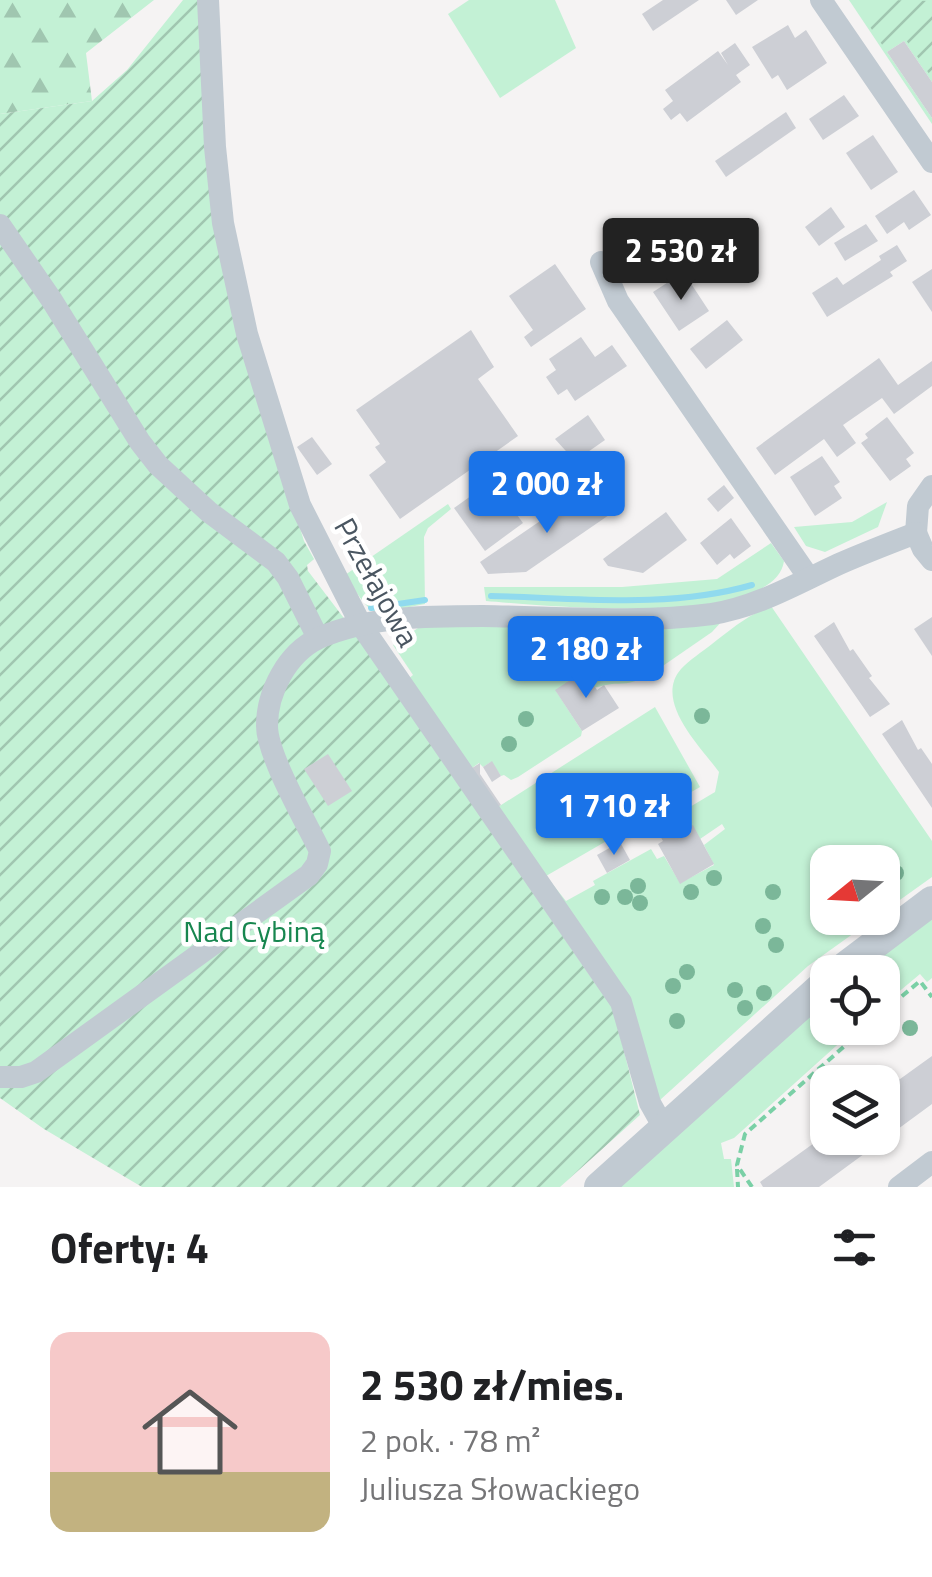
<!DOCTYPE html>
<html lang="pl">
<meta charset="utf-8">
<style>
:root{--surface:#fff;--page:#f2f2f2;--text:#202124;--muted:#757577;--line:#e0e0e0;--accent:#1a73e8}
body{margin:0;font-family:"Titillium Web",sans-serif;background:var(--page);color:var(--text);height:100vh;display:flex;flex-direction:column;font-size:38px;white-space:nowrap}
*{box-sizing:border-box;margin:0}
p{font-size:32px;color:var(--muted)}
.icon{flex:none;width:55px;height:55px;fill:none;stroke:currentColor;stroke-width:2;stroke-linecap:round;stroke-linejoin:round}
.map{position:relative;height:1187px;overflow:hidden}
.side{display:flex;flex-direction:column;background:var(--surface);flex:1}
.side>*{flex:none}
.needle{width:65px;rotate:252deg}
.tools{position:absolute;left:810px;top:845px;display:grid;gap:20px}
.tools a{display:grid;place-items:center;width:90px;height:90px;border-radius:20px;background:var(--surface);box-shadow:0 2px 8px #0004;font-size:50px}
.price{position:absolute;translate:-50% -85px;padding:0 22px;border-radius:10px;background:var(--accent);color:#fff;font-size:32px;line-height:65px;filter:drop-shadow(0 2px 5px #0008)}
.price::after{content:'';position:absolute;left:50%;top:60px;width:30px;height:22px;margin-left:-15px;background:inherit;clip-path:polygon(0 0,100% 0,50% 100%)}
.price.current{background:#222;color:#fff}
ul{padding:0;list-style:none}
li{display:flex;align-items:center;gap:30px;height:250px;padding:0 50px}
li+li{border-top:2px solid var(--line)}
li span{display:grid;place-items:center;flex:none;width:280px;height:200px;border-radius:20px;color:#555}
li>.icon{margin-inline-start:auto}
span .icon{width:120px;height:120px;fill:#fffc;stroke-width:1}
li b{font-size:42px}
h2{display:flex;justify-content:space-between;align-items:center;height:120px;padding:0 50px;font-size:42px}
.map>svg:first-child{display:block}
.green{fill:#c3f1d5}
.forest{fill:url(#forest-firs)}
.garden{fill:url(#garden-furrows)}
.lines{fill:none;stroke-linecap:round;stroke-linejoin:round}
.stream{stroke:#90daee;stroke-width:6}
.building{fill:#cdcfd5}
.path{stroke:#7ad0a6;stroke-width:4;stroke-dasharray:8 5;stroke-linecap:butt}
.minor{stroke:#c1cad2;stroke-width:22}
.tertiary{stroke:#c1cad2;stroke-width:30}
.tree{fill:#7bb799}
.labels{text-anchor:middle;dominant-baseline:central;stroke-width:9;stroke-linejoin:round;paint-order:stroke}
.street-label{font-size:30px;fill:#4a5661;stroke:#fff}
.park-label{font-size:30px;fill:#17864f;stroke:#fff}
</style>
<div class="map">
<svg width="932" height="1187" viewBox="0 0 932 1187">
<defs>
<pattern id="forest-firs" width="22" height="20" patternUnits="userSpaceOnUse" patternTransform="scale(2.5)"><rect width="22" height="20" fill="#c3f1d5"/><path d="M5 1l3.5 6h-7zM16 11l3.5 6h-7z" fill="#a0c6b0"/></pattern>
<pattern id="garden-furrows" width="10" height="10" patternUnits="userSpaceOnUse" patternTransform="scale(2.5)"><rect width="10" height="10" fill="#c3f1d5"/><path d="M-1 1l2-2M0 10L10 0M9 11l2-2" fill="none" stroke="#a0c6b0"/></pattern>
</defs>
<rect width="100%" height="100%" fill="#f5f3f3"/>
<g class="green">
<path d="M469 0H555L576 48 500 98 448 14Z"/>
<path d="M849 0H932V82L904 41 887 52 932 118V124Z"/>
<path d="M887 502 878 527 825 552 806 546 794 527 852 522Z"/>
<path d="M448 504 451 509 428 528 424 537 425 604C370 614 377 624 345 575Z"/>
<path d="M771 543 784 561C774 630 539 605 486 601L484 587H622L717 579Z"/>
<path d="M771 606 932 841V877L883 912 882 862H828V918H875L808 966 660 1100 498 807 655 707 700 787 546 876 566 901 595 885 593 881 651 849 657 859 664 856 680 883 714 865 704 845 725 829 722 824 700 839 693 826 686 829 678 814 715 792 719 772C701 747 653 701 681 669 689 660 702 652 712 644 731 629 748 615 771 606Z"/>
<path d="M723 620 712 632 654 672 627 627Z"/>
<path d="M448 625 573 627C584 634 590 634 602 637 622 643 631 663 639 679 627 686 618 682 606 685 589 689 574 691 556 691L582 731 581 736 518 777 511 780 504 775 501 776 491 762 483 767 479 763 469 770 408 679 413 675 393 645 418 628Z"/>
<path d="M932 915V978L927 982 920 974 883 1005 882 972H855Z"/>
<path d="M827 996 828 1028H856L734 1138 721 1143 724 1159H731L734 1187H615Z"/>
</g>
<path class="forest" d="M0 0H154L86 53 92 101 0 114Z"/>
<g class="garden">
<path d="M183 0H202L253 376 304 541 314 559 307 565 308 571 356 634 614 1011 640 1115 560 1187H142L44 1129 0 1098V114L92 101 127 70Z"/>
<path d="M891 0 932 1V78L904 37 885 49 864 18Z"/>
</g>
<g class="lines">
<g class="stream">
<path d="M491 596C577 598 669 609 752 585"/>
<path d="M371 608 425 600"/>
</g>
</g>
<g class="building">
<path d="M663 0H699L653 31 642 14Z"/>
<path d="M726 0H758L736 15Z"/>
<path d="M788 25 795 38 806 30 827 63 787 90 778 75 772 79 752 47Z"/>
<path d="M904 41 932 82V118L887 52Z"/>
<path d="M735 43 750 65 736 75 741 82 687 122 680 113 671 120 663 109 673 101 665 90 718 51 728 65 721 53Z"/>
<path d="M844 95 859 116 823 140 809 119Z"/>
<path d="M786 112 796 128 726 177 715 161Z"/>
<path d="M873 135 898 172 871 190 846 153Z"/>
<path d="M914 190 931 215 909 230 904 222 887 234 875 216Z"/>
<path d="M831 207 845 227 819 246 805 227Z"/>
<path d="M866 224 878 241 845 261 834 243Z"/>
<path d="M709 234 720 249 695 266 685 251Z"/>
<path d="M897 245 907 261 890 272 893 276 827 317 812 293 837 277 843 285 881 260 879 256Z"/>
<path d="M555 264 586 309 531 347 524 337 533 330 509 296Z"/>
<path d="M932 269V312L912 282Z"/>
<path d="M676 277 681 284 688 279 709 311 679 331 653 292Z"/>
<path d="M727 320 743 340 706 369 690 349Z"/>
<path d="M471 330 494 367 478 379 518 436 400 519 369 475 386 462 375 447 380 444 356 410Z"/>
<path d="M581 337 595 357 612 345 627 366 575 401 567 389 558 395 546 377 556 370 549 359Z"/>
<path d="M879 358 898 385 932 361V386L894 414 882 398 843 425 856 443 837 457 824 439 775 475 756 448Z"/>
<path d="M588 415 605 440 575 461 555 439Z"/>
<path d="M887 417 914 453 906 459 911 466 890 481 861 443 868 438 865 434Z"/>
<path d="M312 437 332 464 317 475 297 447Z"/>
<path d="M822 456 840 482 834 486 842 498 815 516 790 477Z"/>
<path d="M492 481 523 523 485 551 454 508Z"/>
<path d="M724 485 734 498 718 512 707 499Z"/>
<path d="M590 487 609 515 526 572 488 574 480 562Z"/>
<path d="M666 512 687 540 643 573 608 566 603 559Z"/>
<path d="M731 518 751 546 734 559 730 554 717 565 700 543Z"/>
<path d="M932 617V656L914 629Z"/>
<path d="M834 622 850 651 853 649 872 676 869 678 890 704 870 717 814 636Z"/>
<path d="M584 671 597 690 604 685 619 708 582 731 555 690Z"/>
<path d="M902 720 918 750 921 748 932 764V808L882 734Z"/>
<path d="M328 754 352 791 328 806 304 769Z"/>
<path d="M492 761 501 776 492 782 483 767Z"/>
<path d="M480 763V774L501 805 495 809 469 770Z"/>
<path d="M678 814 686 829 693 825 714 864 680 884 658 844 663 841 655 827Z"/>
<path d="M620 842 630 860 607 873 597 855Z"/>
<path d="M932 1056V1104L819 1187H763L760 1182 828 1133V1138H882V1092Z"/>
</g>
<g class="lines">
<g class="path">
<path d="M882 1013 920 981 932 997"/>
<path d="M737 1169 738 1187"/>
<path d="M752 1187 737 1165 745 1134 865 1028"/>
</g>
<g class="minor">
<path d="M208 0 215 147 223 223 247 334 300 505 361 625 621 1002 650 1103 664 1128"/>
<path d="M821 0 932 162"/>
<path d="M0 225 51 299 140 442 158 465 209 512 276 562 288 578 318 638"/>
<path d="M601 262 618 301 809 578"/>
<path d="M916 533 918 506 932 486"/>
<path d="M0 1077H21L36 1072 309 875 317 864 320 851C306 822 267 755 267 726 267 692 287 653 319 638 369 616 429 616 483 616 559 617 637 624 712 614 757 607 798 583 839 564 864 553 890 543 916 533L923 549 932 560"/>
<path d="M899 1187 932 1162"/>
</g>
<g class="tertiary">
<path d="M838 972 932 901"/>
<path d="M599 1187 828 981"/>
</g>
</g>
<g class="tree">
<circle cx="702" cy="716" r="8"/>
<circle cx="526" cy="719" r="8"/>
<circle cx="509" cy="744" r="8"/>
<circle cx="896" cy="873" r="8"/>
<circle cx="714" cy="878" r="8"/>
<circle cx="638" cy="886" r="8"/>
<circle cx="691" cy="892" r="8"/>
<circle cx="773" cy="892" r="8"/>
<circle cx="602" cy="897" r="8"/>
<circle cx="625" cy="897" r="8"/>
<circle cx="640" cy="903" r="8"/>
<circle cx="763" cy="926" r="8"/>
<circle cx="776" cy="945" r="8"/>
<circle cx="687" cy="972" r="8"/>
<circle cx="673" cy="986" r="8"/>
<circle cx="735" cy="990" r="8"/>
<circle cx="764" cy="993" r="8"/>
<circle cx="745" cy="1008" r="8"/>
<circle cx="677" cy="1021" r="8"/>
<circle cx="910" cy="1028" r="8"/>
</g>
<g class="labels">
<g class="street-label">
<text transform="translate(377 582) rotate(61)">Przełajowa</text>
</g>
<g class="park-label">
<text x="254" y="931">Nad Cybiną</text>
</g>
</g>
</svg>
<div class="tools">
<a><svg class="needle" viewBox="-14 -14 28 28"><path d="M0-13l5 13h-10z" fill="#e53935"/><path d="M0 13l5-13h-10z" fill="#757577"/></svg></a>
<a><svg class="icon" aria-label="locate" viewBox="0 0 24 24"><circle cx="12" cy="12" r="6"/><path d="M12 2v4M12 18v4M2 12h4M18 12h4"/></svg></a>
<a><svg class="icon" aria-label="layers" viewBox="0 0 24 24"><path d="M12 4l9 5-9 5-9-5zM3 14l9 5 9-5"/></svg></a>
</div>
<b class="price current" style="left:681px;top:303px">2 530 zł</b>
<b class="price" style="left:547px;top:536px">2 000 zł</b>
<b class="price" style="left:586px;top:701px">2 180 zł</b>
<b class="price" style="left:614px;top:858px">1 710 zł</b>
</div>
<section class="side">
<h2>Oferty: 4<svg class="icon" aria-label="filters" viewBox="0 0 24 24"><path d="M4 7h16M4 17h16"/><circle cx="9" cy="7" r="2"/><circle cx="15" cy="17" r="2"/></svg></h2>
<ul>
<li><span style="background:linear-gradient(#f6c9c9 70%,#c2b280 0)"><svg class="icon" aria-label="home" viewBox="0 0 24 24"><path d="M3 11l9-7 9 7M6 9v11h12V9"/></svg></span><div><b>2 530 zł/mies.</b><p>2 pok. · 78 m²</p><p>Juliusza Słowackiego</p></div></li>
</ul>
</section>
